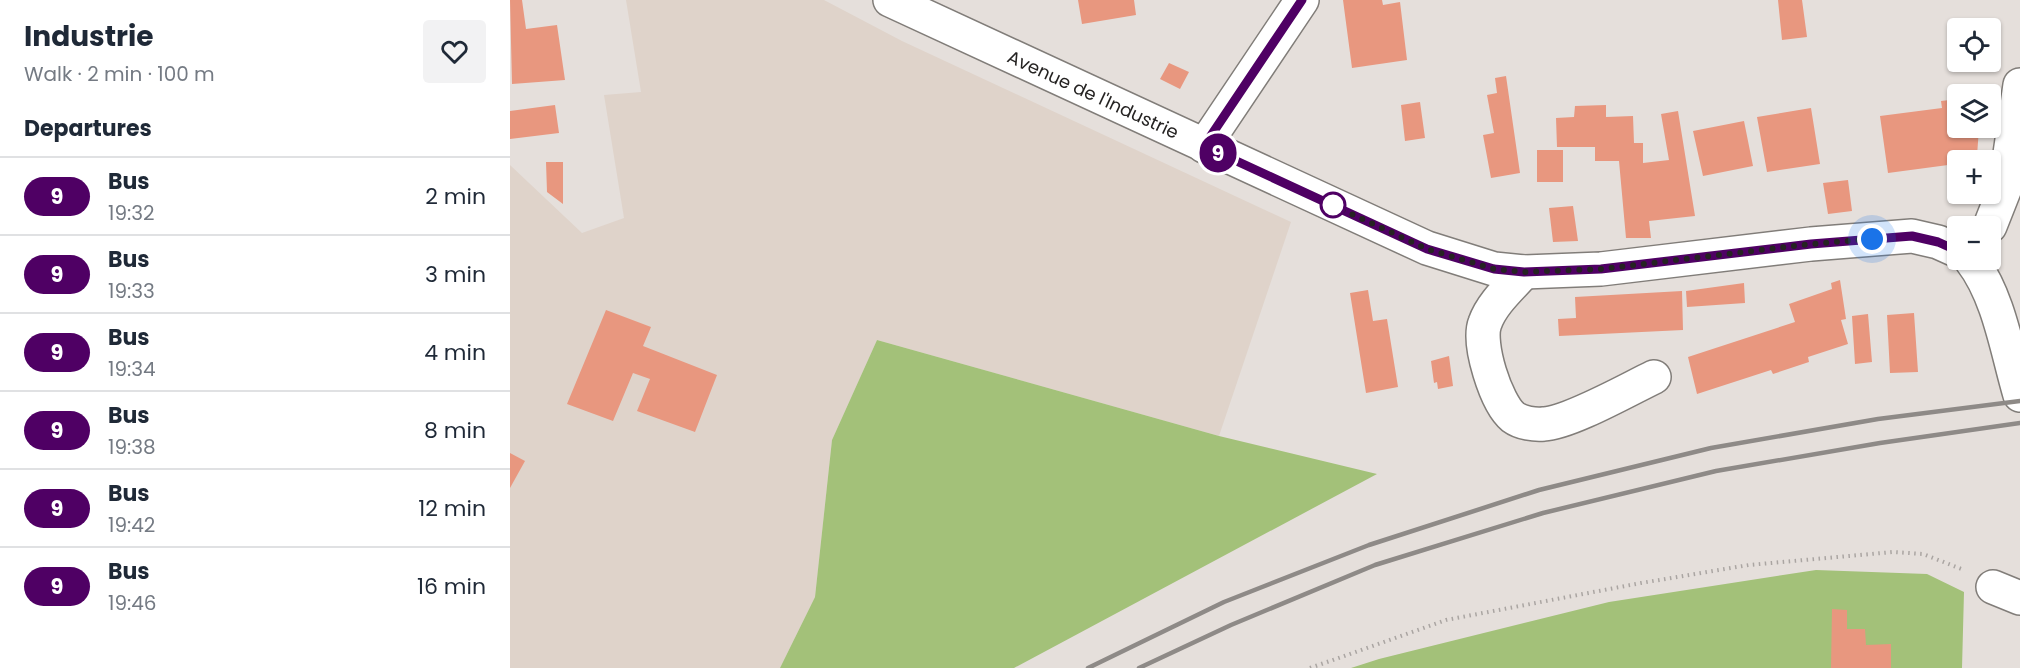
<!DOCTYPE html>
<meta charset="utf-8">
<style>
body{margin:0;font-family:Poppins,sans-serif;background:#f2f2f3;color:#1f2937;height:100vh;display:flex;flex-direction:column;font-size:22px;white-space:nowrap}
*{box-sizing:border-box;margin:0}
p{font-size:20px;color:#747a83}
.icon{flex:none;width:33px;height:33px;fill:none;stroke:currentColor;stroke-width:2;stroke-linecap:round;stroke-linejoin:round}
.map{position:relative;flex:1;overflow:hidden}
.drawer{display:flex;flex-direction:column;background:#fff;width:510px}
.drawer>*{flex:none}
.badge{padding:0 12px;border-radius:20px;font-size:21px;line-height:39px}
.controls{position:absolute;left:1437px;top:18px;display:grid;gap:12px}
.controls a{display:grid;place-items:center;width:54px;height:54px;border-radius:6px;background:#fff;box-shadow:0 2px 4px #0004;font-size:30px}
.you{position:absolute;width:30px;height:30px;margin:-15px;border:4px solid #fff;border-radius:50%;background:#1a73e8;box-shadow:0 0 0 9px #1a73e833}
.map>.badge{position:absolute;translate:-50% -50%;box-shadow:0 0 0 3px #fff}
h2{padding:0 24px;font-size:22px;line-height:54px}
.round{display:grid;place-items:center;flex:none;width:63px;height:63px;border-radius:6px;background:#f2f2f3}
.overview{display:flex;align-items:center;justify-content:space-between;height:102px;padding:0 24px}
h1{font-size:28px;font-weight:700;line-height:45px}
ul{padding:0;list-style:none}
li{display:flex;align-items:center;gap:18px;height:78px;padding:0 24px;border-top:2px solid #e0e1e3}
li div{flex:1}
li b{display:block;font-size:22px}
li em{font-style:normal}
li .badge{min-width:66px;font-weight:700;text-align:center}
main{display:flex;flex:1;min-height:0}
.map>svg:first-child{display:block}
.built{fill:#dfd3ca}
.green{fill:#a3c179}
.building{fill:#e8977f}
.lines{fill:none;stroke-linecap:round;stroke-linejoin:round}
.minor-casing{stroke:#817d79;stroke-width:36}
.path{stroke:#aaa5a2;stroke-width:4;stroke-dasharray:1.5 4.5;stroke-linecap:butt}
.minor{stroke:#fff;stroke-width:33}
.rail{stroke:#8e8a87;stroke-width:4.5}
.line-casing{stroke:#fff;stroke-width:14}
.line{stroke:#4f0064;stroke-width:9}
.walk{stroke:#252322;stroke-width:6;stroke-dasharray:0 10.8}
.stop-dot{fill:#fff;stroke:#4f0064;stroke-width:3}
.labels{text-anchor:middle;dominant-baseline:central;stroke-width:6;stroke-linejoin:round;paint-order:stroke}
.street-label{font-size:18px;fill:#252322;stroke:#fff}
</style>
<main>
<section class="drawer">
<div class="overview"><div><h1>Industrie</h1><p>Walk · 2 min · 100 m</p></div><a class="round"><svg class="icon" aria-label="heart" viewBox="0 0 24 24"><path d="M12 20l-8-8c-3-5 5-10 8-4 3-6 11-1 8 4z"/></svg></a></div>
<h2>Departures</h2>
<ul>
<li><span class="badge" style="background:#4f0064;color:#fff">9</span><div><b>Bus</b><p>19:32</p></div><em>2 min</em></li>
<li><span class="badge" style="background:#4f0064;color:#fff">9</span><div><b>Bus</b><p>19:33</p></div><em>3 min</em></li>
<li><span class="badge" style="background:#4f0064;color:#fff">9</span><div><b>Bus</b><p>19:34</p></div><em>4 min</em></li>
<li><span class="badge" style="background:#4f0064;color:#fff">9</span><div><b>Bus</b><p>19:38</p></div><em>8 min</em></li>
<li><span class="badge" style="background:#4f0064;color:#fff">9</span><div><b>Bus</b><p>19:42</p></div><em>12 min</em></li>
<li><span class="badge" style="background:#4f0064;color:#fff">9</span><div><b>Bus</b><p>19:46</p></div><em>16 min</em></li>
</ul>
</section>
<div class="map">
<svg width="1510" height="668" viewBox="0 0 1510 668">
<rect width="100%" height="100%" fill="#e5dfdb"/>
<path class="built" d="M116,0h198l78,41 389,181 -72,214 -342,-96 -45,100 -17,157 -35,71h-270v-503l72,68 42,-15 -20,-123 37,-3z"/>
<path class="green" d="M367,340l342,96 158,38 -363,194h-234l35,-71 17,-157z
M1306,570l111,4 37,18 -2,76h-611l28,-9 230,-57z"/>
<path class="building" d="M0,0h12l4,29 31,-4 8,55 -53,4z
M568,0h56l2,15 -54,9z
M833,0h39l1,5 17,-3 7,58 -55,8z
M1268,0h24l5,37 -25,3z
M659,63l20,9 -9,17 -20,-10z
M996,76l14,97 -29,5 -8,-43 11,-2 -7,-38 10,-2 -2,-15z
M1448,99v29h21l-2,28 -30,5 1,4 -60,8 -8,-57 62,-8 -1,-7z
M910,102l5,36 -20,3 -4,-36z
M45,105l4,28 -49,6v-28z
M1096,105v12l27,-1 1,27h9v20l26,-3 -8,-46 17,-3 17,105 -46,5 2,17h-25l-7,-77h-24v-14h-38l-1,-29 18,-1 1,-11z
M1301,108l9,56 -53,8 -10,-55z
M1234,121l9,45 -50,10 -10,-45z
M1027,150h26v32h-26z
M36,162h17v42l-16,-12z
M1338,180l4,31 -24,3 -5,-31z
M1063,206l5,35 -25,1 -4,-34z
M1330,280l6,39 -5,1 7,24 -40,13 1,5 -36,12 -2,-4 -74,24 -9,-37 107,-35 -6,-18 43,-15 -1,-6z
M1234,283l1,20 -58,4 -1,-16z
M858,290l5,31 14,-2 11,68 -32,6 -16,-100z
M1172,291l1,39 -124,6 -1,-17 18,-1 -1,-21z
M96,310l45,17 -8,19 74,29 -22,57 -58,-21 13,-32 -17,-6 -20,48 -46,-17z
M1404,313l4,59 -28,1 -3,-58z
M1358,314l4,48 -17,2 -3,-48z
M939,356l4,30 -15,3 -1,-7 -3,1 -3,-22z
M0,453l15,8 -15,27z
M1322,609l15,1v19h18l1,16 25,-1v24h-60z"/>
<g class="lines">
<g class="minor-casing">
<g id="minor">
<path id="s1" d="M380,0l537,248 67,21 30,3 77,-3 210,-25 101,-8 26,6 20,9"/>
<path d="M694,146l98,-146"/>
<path d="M1480,226l15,-38 15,-103"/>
<path d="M1461,260c28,36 36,91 49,135"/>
<path d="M1014,272c-13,15 -32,31 -39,51 -8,20 11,80 28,94 8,6 22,8 31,7 25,-1 85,-35 110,-47"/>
<path d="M1483,587l27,11"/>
</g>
</g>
<path class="path" d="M800,668l136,-48 195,-37 108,-18 144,-13 30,2 41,16"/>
<use href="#minor" class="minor"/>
<path class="rail" d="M578,668l136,-66 145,-57 170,-55 172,-42 167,-29 142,-18
M629,668l92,-43 144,-60 168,-52 173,-42 164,-28 140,-20"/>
</g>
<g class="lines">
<g class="line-casing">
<path id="line" d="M792,0l-98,146 223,103 67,20 30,3 77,-3 210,-25 101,-8 26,6 20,9"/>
</g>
<use href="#line" class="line"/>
<path class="walk" d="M823,205l-5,-2 99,46 67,20 30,3 77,-3 210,-25 61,-5"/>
</g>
<circle class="stop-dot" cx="823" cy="205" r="12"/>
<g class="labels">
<g class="street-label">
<text stroke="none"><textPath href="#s1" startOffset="224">Avenue de l'Industrie</textPath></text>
</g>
</g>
</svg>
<div class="controls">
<a><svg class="icon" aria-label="locate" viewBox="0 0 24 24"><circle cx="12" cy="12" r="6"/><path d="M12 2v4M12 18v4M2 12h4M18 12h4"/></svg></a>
<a><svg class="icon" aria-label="layers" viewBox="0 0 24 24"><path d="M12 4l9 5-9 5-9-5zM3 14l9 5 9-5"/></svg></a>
<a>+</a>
<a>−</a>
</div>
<div class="you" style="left:1362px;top:239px"></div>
<b class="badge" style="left:708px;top:153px;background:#4f0064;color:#fff">9</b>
</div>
</main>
